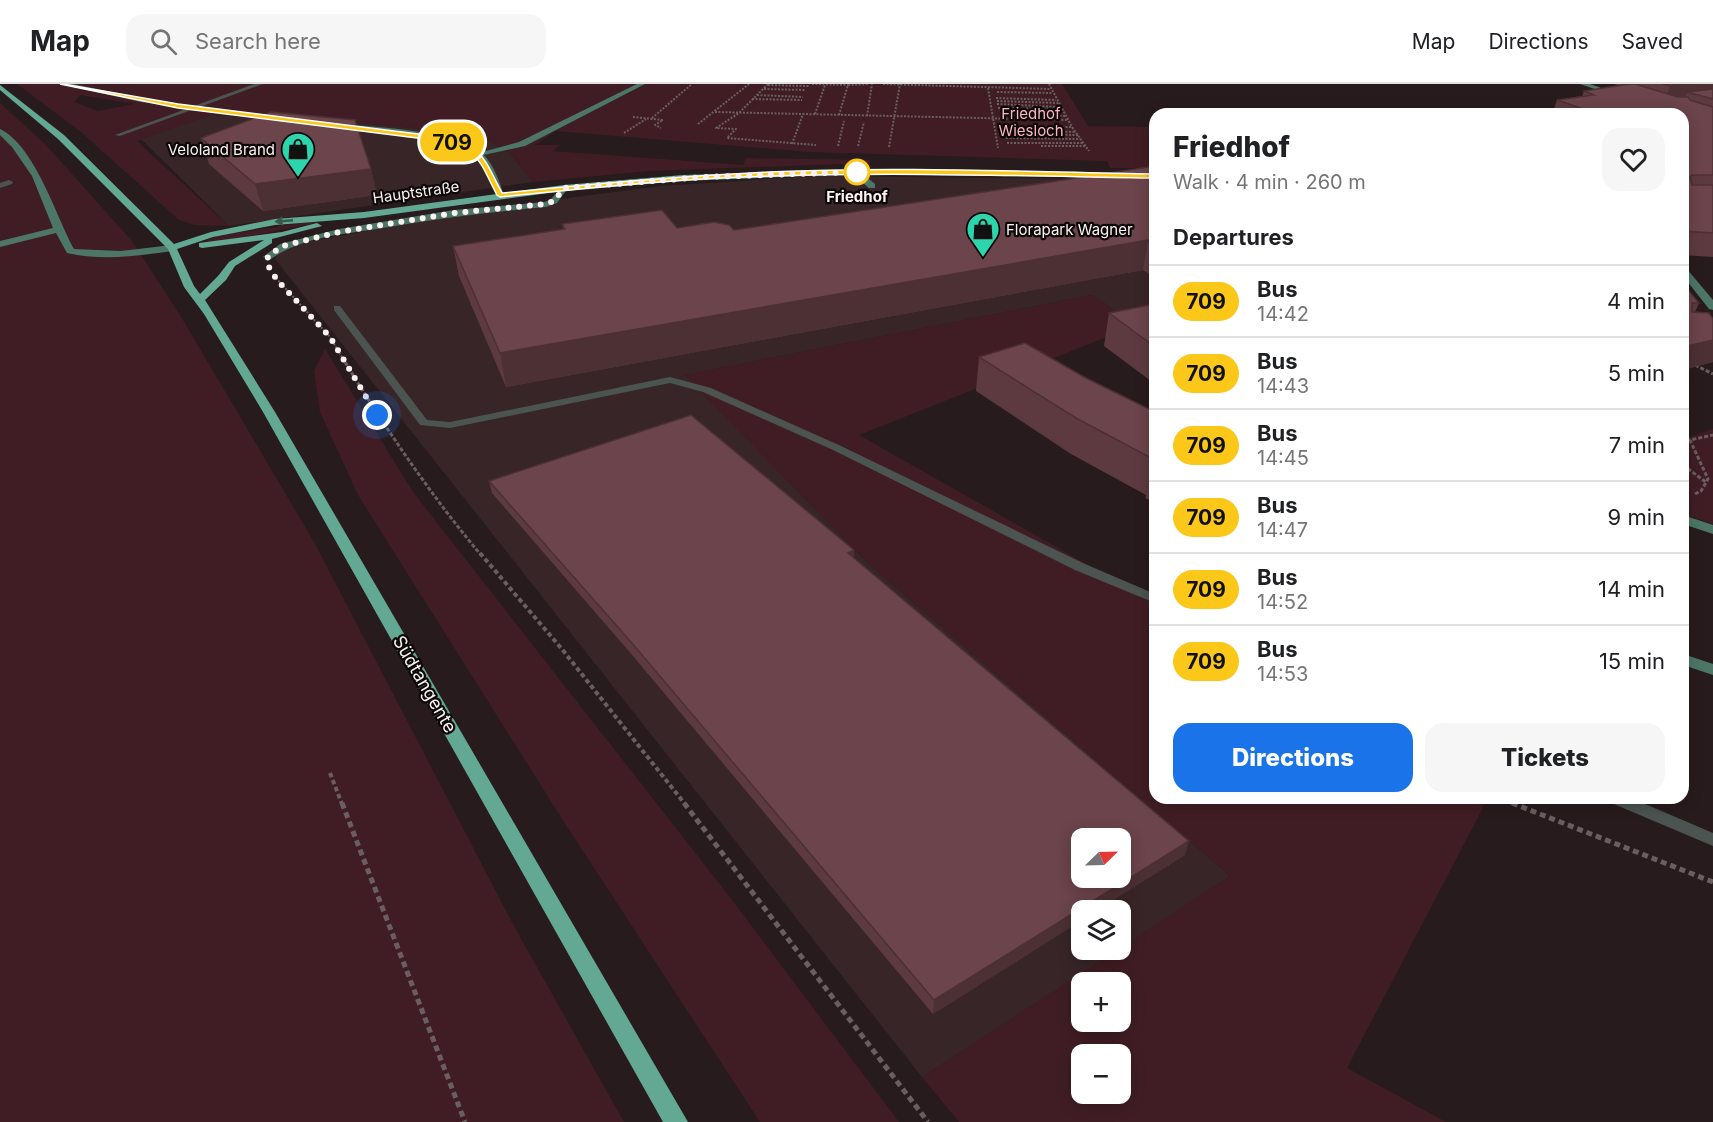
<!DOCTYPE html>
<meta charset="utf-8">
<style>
body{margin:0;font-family:Inter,sans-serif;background:#f6f6f6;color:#202124;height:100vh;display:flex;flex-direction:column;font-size:22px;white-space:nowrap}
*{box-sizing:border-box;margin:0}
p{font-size:20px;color:#757577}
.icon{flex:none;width:33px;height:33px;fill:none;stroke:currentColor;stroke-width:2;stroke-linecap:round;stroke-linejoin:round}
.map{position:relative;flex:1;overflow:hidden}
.side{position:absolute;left:1149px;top:24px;width:540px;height:696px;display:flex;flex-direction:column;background:#fff;border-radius:18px;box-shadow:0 3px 15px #0003}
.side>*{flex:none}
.badge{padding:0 12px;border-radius:20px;font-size:21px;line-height:39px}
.needle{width:39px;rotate:67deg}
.tools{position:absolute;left:1071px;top:744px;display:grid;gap:12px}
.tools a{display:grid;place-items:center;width:60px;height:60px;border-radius:12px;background:#fff;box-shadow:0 3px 15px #0003;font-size:30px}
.you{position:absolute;width:30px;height:30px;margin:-15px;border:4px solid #fff;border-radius:50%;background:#1a73e8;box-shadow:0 0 0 9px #1a73e833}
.map>.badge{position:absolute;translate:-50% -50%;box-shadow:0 0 0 3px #fff}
h2{padding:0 24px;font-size:22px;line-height:54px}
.round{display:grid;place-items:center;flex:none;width:63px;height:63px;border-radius:18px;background:#f6f6f6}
.summary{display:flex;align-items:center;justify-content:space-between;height:102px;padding:0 24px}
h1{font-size:28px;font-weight:800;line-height:45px}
.action{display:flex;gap:12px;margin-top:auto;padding:12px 24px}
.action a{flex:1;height:69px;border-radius:18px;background:#1a73e8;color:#fff;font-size:24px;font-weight:800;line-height:69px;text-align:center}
.action a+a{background:#f6f6f6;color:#202124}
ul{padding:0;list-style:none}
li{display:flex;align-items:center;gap:18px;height:72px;padding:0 24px;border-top:2px solid #e0e0e0}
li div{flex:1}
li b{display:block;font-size:22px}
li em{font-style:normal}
li .badge{min-width:66px;font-weight:700;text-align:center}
header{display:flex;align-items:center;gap:36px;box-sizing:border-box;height:84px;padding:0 30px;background:#fff;border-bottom:2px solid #e0e0e0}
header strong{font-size:28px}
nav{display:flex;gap:33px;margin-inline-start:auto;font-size:21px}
.search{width:420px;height:54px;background:#f6f6f6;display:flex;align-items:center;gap:15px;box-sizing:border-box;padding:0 21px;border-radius:18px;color:#757577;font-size:22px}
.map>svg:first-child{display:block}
.built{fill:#382528;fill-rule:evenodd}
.green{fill:#401d24;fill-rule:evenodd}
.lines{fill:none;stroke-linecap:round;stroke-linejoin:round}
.stream{fill:#4b5450;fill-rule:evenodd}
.path-far3{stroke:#6a5e60;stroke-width:2;stroke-dasharray:2 1.5;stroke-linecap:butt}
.path-far2{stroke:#6a5e60;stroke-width:3;stroke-dasharray:4 2;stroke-linecap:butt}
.path-far1{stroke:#6a5e60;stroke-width:4;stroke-dasharray:4.5 3;stroke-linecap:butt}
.path{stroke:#6a5e60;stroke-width:5;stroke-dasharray:6 4;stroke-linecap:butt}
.lane{fill:#4c7668;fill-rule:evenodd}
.street{fill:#4c7668;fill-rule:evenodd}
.secondary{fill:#62a892;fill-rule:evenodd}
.wall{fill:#5d3a40}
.shaded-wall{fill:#4c3034}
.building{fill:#6c444b;stroke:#4c3034;stroke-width:1.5;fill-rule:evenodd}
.oneway{fill:#38584d}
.line{fill:#fbc718;stroke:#fff;stroke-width:1.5}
.walk{stroke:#faf1f2;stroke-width:6;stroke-dasharray:0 10.8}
.stop-dot{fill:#fff;stroke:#fbc718;stroke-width:3}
.labels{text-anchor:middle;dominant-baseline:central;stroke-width:4.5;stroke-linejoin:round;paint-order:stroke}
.far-park-label{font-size:15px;fill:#feb5c0;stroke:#0d0808}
.far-poi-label{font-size:15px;fill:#faf1f2;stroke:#0d0808;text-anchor:end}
.far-street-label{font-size:15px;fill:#faf1f2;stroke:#0d0808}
.far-stop-label{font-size:15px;font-weight:bold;fill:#faf1f2;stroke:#0d0808}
.street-label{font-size:18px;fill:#faf1f2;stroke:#0d0808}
</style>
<header>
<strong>Map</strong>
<div class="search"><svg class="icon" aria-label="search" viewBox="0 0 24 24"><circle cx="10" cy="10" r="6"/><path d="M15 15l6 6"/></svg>Search here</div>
<nav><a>Map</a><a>Directions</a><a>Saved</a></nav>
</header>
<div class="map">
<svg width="1713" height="1038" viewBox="0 0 1713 1038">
<rect width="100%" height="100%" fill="#281b1d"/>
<path class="built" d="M210,31l140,7 107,10 29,7 24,14 23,29 -304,44 -88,-87z
M817,92l338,4v142l-18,3 -45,-30 -407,80 184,189 361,312 -109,72 -1,-38h-38v40h36l-196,127 -647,-818 8,-13 223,-40 155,-20zM1082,754h38v40h-38z"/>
<path class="green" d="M17,0h1045l26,42 66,1 1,41h-45l-3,-7 -296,-9 -256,-21 -20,14h25l-7,6 190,14 3,-7 124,2v3l-221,8 -116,11 -23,-29 -24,-14 -29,-7 -107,-10 -140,-7 -73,26 92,85 -34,-1 -16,-5 -98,-88zM80,11l55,9 -37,7 -24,-9z
M0,19l46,42 86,96 51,79 131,222 201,386 109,194h-624z
M314,137l2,2 -85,17 -24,2v-2l10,-4z
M1092,211l45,30 -278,110 296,168v195h333l-141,270 99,54h-487l-37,-45 308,-201 -361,-312 -185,-189zM1082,898h38v40h-38zM1082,970h38v40h-38z
M325,265l88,143 316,404 170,226h-139l-196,-300 -206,-327 -38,-83 -6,-41z
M1713,345v95l-30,-10v-75z"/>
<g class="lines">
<path class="stream" d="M254,0h9l-143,52 -5,-1z
M9,96l4,2 -1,2 -12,4v-5z
M334,222h6l87,114 23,2 220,-45 41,11 130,58 244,118 70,30v9l-80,-33 -242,-120 -130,-58 -33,-9 -220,45 -30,-3 -86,-115z
M1607,714h24l82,35v13l-104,-44z"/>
<path class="path-far3" d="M768,0l-29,29 -23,15 20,1 -9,9 89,7
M812,0l36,1
M883,0l167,5
M1049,0l23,43 17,24
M768,1l42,1
M988,4l10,60
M764,5l42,1
M997,8l55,1
M757,11l46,2
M996,14l60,2
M752,15l50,1
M997,17l61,2
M997,20l63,3
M998,24l64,1
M715,28l353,8
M815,30l10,-29
M1000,30l66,2
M839,31l9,-30 21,-1
M867,32l5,-32
M633,33l30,3 -8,5 6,3
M652,34l40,-34
M698,40l51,-40
M1006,43h66
M1006,46l69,2
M624,49l22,-14
M1006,50l72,1
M1006,54l74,1
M1007,59h76
M792,60l11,-30
M838,62l6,-25
M858,62l6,-24
M1041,62h44
M889,63l11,-63
M276,194l54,59 13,22"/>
<path class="path-far2" d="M342,273c42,69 87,136 139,198
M1695,281l18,9
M1683,381l24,18
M1695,410l6,-3 7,-12 -18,-39 23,-5"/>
<path class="path-far1" d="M480,469l81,95 124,156
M330,689l12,31
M1510,718l6,2"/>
<path class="path" d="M342,719l123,319
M684,719l244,319
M1512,719l201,79"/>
<path class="lane" d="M637,0h8l-120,62 -46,10 -4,-2 44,-12z
M0,45c35,17 56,87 74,120l47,2 51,-6 5,3 -5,3c-35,5 -70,10 -105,2l-11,-20 -56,14v-6l53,-13 -21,-52 -20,-29 -12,-12z
M852,86h6l17,14v4h-6l-17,-14z
M564,101l4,3 -11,15 -11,4c-57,5 -113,12 -169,22 -35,5 -77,9 -106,30l-8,-2 17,-13 59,-15 115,-19 91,-8 6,-3z
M1683,183l3,1 27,32v10l-4,-1 -26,-33z
M1683,431l30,10v9l-30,-10z"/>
<path class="street" d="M60,0h13l68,14 142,21 -4,2 -138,-19z
M1580,0h10l31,11 -6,1z
M339,40c34,3 121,6 144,30 11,11 16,27 21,41l-7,2c-7,-13 -10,-32 -21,-41 -29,-25 -103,-22 -140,-28l-1,-2z
M1683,570l30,10v11l-30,-10z"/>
<path class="secondary" d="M0,1l64,50 110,109 37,-12 64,-13 89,-7 200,-27 119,-10 172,-5 300,4v4l-300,-4 -172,7 -119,10 -200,27 -89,7 -62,12 -36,12 17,37 6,8 18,-18 11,-14 35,-22 -62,8 -3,-1v-4l83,-11 35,-9 5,3 -50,13v4l-37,23 -9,14 -21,20 70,112 413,710h-25l-400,-710 -59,-98 -20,-27 -16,-38 -110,-110 -58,-49z"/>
</g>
<path class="wall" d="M1614,0h99v173l-30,-2v-141h-131l5,-14 25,-4 2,-5 36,-5z
M201,54l170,31 6,26 -114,16 -54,-47z
M1155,82v112l-12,-8 -637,117 -47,-111 -6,-30 110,-17 -1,-5 172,6z
M1683,200l16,19 -4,9 18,7v43l-30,8z
M1155,220v80l-51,-38 5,-33z
M979,273l105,20 71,35v91l-10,-5 1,-3 -75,-41 -95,-63z
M489,397l365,77 331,297 -88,55h-15v10l-149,94 -300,-358 -141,-163z"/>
<path class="shaded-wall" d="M1688,0h25v14l-26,-6 -4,10 -20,3 7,-19z
M371,85l6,26 -114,16 -8,-27z
M1148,156l-5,30 -637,117 -6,-34z
M1713,256v22l-30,8v-23z
M854,466v14l-6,-11z
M1189,757l-4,14 -88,55h-15v10l-149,94 1,-14z"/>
<path class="building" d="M1630,0h5l43,13h10l2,3 23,7v68h-21l-2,2 2,8h21v48l-30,-2v-117h-85l-41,-14 37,-5 -10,-4z
M1662,0h26l-18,2z
M1713,5v10l-26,-7z
M271,28l84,8 16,49 -116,15 -54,-46z
M1155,82v79l-7,-5 -648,113 -47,-107 112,-17 -3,-5 100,-14 15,18 37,-6 15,3 5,5z
M1683,200l16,19h-7v9l17,1 4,6v21l-30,7z
M1155,220v43l-46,-34z
M1025,259l59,34 71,35v51l-3,-1 3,-2 -79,-42 -97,-61z
M691,331l163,135 -6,3 341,288 -255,159 -303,-358 -142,-161zM1082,754h38v40h-38z"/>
<defs><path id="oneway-solid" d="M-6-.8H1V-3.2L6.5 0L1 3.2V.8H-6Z" transform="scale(1.5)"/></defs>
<use class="oneway" href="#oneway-solid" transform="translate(284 137) rotate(175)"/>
<path class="line" d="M60,0h3l115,20 264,33c43,12 40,18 60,56 89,-9 178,-17 267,-21 128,-6 258,0 386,2l3,2 -3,2c-128,-2 -255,-6 -383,-2 -91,2 -182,12 -272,21l-3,-2c-19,-36 -15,-42 -56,-54l-263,-33z"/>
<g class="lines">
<path class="walk" d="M377,331l-47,-78 -53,-57 -10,-16 1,-8 15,-10 56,-14 115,-19 92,-9 8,-3 10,-13 141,-11 152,-5"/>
</g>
<defs>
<g id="shop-pin" transform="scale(1.725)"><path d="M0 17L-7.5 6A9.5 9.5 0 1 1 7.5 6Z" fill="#2cd5ab" stroke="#0d0808"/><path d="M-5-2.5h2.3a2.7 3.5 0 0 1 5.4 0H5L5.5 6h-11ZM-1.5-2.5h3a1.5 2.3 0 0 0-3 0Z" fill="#111"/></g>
</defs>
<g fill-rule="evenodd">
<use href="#shop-pin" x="298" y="65"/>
<use href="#shop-pin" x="983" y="145"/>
</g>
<circle class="stop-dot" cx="857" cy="88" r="12"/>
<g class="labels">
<g class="far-park-label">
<text x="1031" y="29">Friedhof<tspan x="1031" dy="17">Wiesloch</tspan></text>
</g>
<g class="far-poi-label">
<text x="275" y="65">Veloland Brand</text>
<text x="1006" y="145" text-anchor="start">Florapark Wagner</text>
</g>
<g class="far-street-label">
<text transform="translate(416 108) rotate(-8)">Hauptstraße</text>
</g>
<g class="far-stop-label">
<text x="857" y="112">Friedhof</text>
</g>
<g class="street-label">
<text transform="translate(425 600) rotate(60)">Südtangente</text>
</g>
</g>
</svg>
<div class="tools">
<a><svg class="needle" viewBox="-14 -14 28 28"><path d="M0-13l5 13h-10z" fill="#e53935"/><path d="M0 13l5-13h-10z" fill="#757577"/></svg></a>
<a><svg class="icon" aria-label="layers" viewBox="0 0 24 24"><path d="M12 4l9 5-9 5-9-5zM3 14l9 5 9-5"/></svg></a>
<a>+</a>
<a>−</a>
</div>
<div class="you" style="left:377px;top:331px"></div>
<b class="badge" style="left:452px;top:58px;background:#fbc718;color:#111">709</b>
<section class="side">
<div class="summary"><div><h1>Friedhof</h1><p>Walk · 4 min · 260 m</p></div><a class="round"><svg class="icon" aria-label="heart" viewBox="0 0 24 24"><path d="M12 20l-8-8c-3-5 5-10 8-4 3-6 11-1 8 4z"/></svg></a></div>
<h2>Departures</h2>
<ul>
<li><span class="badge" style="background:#fbc718;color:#111">709</span><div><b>Bus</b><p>14:42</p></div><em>4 min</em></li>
<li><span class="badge" style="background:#fbc718;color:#111">709</span><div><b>Bus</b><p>14:43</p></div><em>5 min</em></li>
<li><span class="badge" style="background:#fbc718;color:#111">709</span><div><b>Bus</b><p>14:45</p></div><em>7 min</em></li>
<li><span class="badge" style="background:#fbc718;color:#111">709</span><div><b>Bus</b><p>14:47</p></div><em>9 min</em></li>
<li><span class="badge" style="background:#fbc718;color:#111">709</span><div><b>Bus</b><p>14:52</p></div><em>14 min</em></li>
<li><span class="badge" style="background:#fbc718;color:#111">709</span><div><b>Bus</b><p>14:53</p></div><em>15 min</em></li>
</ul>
<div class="action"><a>Directions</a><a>Tickets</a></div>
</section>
</div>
